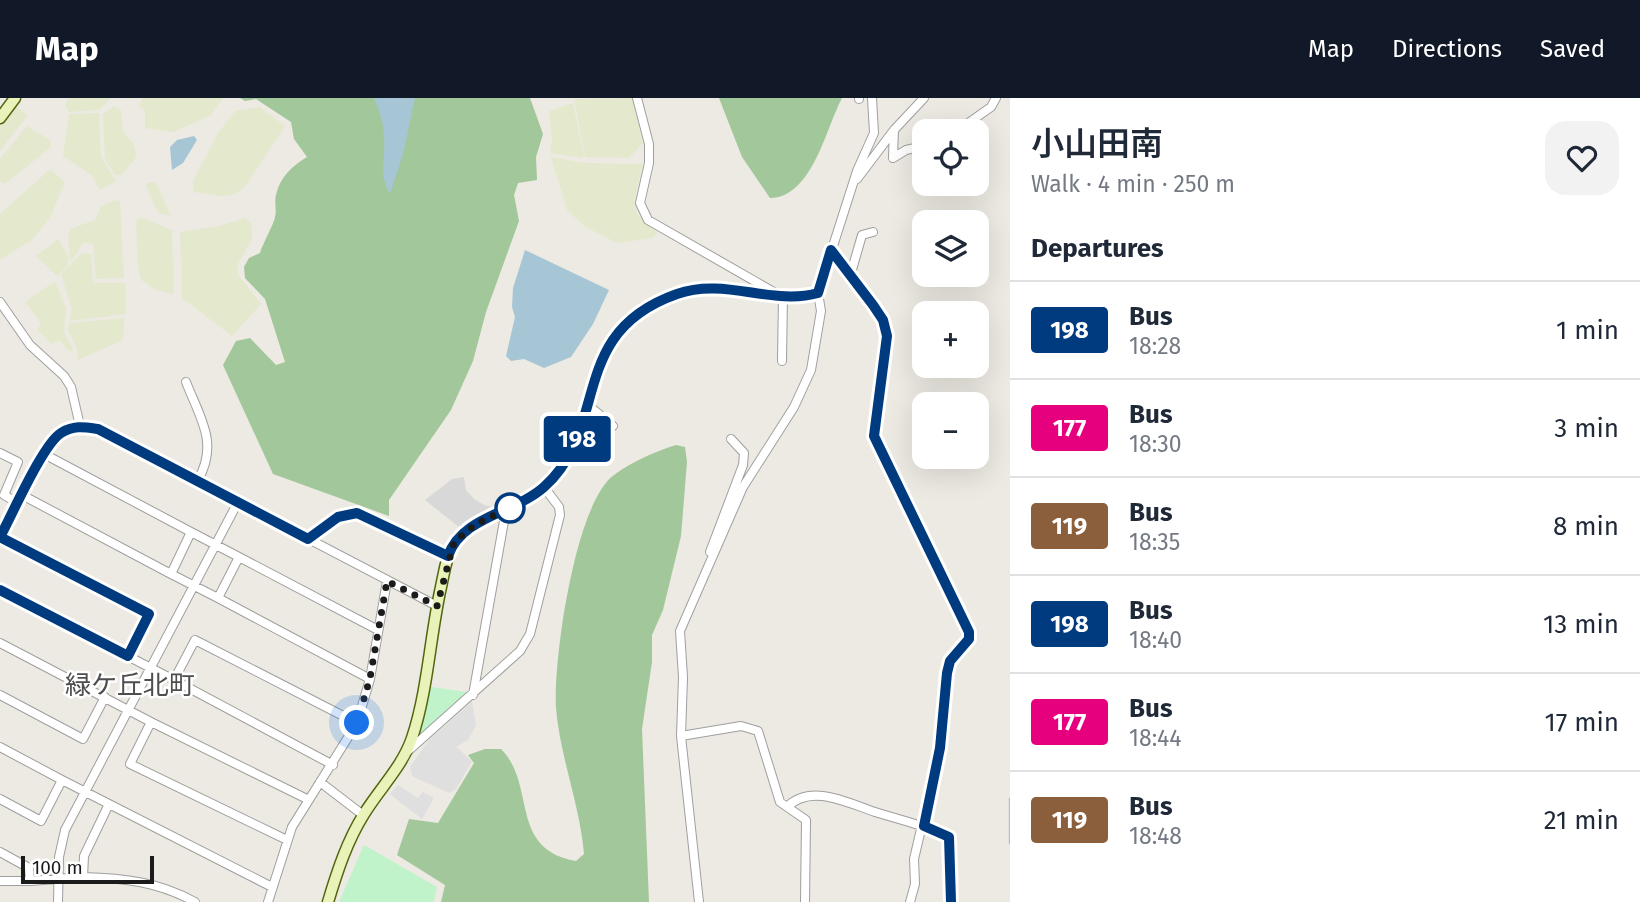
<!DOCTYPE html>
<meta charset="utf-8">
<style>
body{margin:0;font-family:"Fira Sans","Noto Sans JP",sans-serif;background:#f2f2f3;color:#1f2937;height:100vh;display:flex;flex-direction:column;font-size:26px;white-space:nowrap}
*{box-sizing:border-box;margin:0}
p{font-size:23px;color:#747a83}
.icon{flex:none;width:38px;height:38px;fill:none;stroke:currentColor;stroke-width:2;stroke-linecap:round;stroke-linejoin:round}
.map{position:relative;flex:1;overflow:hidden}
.drawer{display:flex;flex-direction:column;background:#fff;width:630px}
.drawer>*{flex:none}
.badge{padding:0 14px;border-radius:5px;font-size:24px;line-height:46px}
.controls{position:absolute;left:912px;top:21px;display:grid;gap:14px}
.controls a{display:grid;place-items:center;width:77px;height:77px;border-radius:14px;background:#fff;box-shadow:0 7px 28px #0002;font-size:35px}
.scale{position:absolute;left:21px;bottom:18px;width:133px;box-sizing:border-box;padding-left:7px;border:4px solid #1b1b1b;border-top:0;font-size:19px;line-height:24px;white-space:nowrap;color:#1b1b1b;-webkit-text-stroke:5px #fff;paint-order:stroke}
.you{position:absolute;width:35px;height:35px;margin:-18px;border:5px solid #fff;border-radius:50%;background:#1a73e8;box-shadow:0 0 0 10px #1a73e833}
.map>.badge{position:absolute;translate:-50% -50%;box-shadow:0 0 0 4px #fff}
h2{padding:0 21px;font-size:26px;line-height:63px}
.round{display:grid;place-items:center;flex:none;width:74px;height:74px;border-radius:21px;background:#f2f2f3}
.head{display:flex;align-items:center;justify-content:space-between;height:119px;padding:0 21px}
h1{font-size:33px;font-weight:600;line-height:52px}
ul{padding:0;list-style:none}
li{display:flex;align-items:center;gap:21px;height:98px;padding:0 21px;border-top:2px solid #e0e1e3}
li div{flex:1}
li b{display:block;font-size:26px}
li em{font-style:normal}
li .badge{min-width:77px;font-weight:700;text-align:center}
header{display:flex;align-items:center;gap:42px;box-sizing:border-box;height:98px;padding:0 35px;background:#111827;color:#fff}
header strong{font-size:33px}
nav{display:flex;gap:38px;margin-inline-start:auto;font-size:24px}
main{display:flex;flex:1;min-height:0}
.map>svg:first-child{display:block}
.residential{fill:#d9d8d8}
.farmland{fill:#e4e9ce}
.forest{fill:#a2c79a}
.park{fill:#c1f3cb}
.parking{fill:#dfdfdf}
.water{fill:#a6c6d6}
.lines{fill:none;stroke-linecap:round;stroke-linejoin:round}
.stream{stroke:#a6c6d6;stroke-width:2.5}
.street-casing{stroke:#9f9f9f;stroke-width:10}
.secondary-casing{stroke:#53660f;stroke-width:13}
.street{stroke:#fff;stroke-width:8}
.secondary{stroke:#e9f2b9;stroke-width:10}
.line-casing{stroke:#fff;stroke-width:16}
.line{stroke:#003b80;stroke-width:10}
.walk{stroke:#1b1b1b;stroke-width:7;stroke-dasharray:0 12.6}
.stop-dot{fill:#fff;stroke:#003b80;stroke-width:3.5}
.labels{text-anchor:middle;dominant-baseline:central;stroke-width:5;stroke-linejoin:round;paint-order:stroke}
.neighbourhood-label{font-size:26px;fill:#4e4e4e;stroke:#fff}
</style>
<header>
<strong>Map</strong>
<nav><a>Map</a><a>Directions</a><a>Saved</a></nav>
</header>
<main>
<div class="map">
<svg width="1010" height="804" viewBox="0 0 1010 804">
<rect width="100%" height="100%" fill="#eceae2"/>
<path class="residential" d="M464,379l2,13 8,9 10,6 13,3 -38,19 -34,-27 27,-21z"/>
<path class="farmland" d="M68,0h43l-12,12 -30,2 -4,-7z
M142,0h81l-13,18 -37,16 -28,-4v-17l-6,-5z
M632,0l11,45 -14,15 -44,-1 -11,-58z
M573,5l11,54 -2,1 -32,-5 2,-13 -3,-29z
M14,7l14,10 -28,36v-27z
M114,8l7,4 2,22 10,11 4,13 -15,19h-7l-10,-16 -2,-45z
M260,9l25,19 -40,61 -12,8 -14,1 -25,-4 -1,-11 25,-48 17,-22z
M99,15l2,43 15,25 -16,9 -9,-15 -28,-19 6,-42z
M27,28l23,14 1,7 -46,37 -5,-3v-22z
M551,59l34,6 58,1 -8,32 2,17 20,20 -5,5 -35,5 -33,-17 -17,-16z
M50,71l15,13 -14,34 -19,24 -32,20v-46z
M156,84l7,16 8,18 -13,-3 -12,-27 1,-3z
M116,102l4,1 4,77 -28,1 -3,-35 -9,-2 -14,21 -2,-25 2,-9 25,-9 6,-14z
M140,119l32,13 2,64 -18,-4 -15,-10 -3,-12 -2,-47z
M244,120l7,5 1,16 -15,27v7l24,31 -29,32 -50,-38 -2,-66 40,-6z
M58,141l10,17v10l-11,10 -21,-20z
M82,155l9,1 2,29h32l1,31 -57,7 3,-12 -11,-35z
M55,183l11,27 -2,25 9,16 -3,3 -11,-12 -7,4 -15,-14 4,-7 -16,-21z
M124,220l-1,22 -45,20 -1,-11 -9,-19 1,-7z"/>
<path class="forest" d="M240,0h290l13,36 -7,23 1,23 -19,3 -4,12 5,26 -33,91 -13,49 -22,49 -62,90v16l-116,-42 -50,-109 13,-24 14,-3 26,27 9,-3 -20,-63 -20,-21 -1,-11 5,-9 11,-5c3,-10 14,-29 15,-36 2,-7 -1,-15 1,-22 4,-18 16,-29 31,-38l-13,-18 -3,-17 -35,-23 -11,2z
M719,0h123c-16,30 -30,100 -72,100l-28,-41z
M676,347l9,2 2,15 -6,74 -18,74 -11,25v27l-10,67 7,173h-208l4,-17 -48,-30 12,-36 29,4 36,-60 -6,-8 17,-6h16c36,36 7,100 75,112l8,-7c-4,-49 -24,-97 -28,-146 -3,-47 19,-205 58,-233 17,-13 42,-24 62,-30z"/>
<path class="park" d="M425,588l41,6 -1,6 -42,38 -7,-1z
M364,747l73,42 -3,15h-95z"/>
<path class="parking" d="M472,604l4,23 -8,15 -12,7 16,14 -16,28 -7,4 -37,-17 -2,-9 19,-27z
M398,687l20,13 5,-6 11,6 -12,21 -32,-25z"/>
<path class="water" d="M374,0h41l-12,56 -13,40c-12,-20 -4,-36 -6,-57 0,-13 -5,-27 -10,-39z
M194,38l3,4 -14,23 -11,7 -2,-23 7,-7z
M525,152l84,40 -16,34 -22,33 -27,11 -20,-9 -13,2 -5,-5 9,-39 -3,-10 1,-19z"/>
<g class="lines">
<path class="stream" d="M1010,701v44"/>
<g class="street-casing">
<path id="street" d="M637,0l12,46v19l-9,40 8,17 131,75
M859,1v-1
M894,32l-1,28 13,-8 18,-4
M957,33l34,-24 5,-9
M976,80l2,1
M857,81l37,-49 30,-32
M926,91l4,-5
M831,152l42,55 14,31 -13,100 95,196v7l-19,22 -3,12 -7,75 -26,111 1,25 -5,18
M851,175l11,-38 11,-3
M0,204l30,43 34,31 7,11 9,39
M782,263l1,-66
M186,284c14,36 33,61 12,98
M587,306l26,22
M0,355l18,9 -14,33 14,8
M22,397l149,79 20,-42 -147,-78
M191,434l48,25
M0,439c12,-22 43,-92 61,-104 12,-8 23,-6 37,-4l339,177
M0,439l149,77 -21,42
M308,441c19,-14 34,-29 59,-24l81,41
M710,454l33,-87 1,-12 -13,-14
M171,476l47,24
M0,492l174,90
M0,545l151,79
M370,581l-152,-81 21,-41 139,73
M0,597l83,44 22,-42
M473,597l33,-185
M681,638l60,-10 17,5 22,71 26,18 -1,82
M0,649l62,33 -21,41 -41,-22
M408,653l112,-100 10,-17 30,-119 -1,-8 -15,-20
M333,667l-159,-85 21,-40 162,83
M62,682l47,24
M320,684l43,33
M787,709c24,-24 61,-4 88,5 25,8 50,13 74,25l2,65
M287,742l-157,-76 21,-42 158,78
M0,754l29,16 1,13h-30
M30,783l53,-4
M58,804l1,-45 6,-27 173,-328
M195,804c-36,-20 -71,-24 -112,-25l1,-21 25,-52 163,83
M268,804l24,-75 65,-104 13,-44 17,-98
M699,804l-18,-166 2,-59 -3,-46 63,-144 51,-80 17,-37 10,-59 -3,-18 39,-122 17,-38 -2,-35"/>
</g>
<g class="secondary-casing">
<path id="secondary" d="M0,20l15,-20
M328,804c9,-30 19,-61 36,-88 16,-26 38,-47 48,-76 16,-48 18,-102 29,-151 3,-14 5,-29 11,-41 13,-25 48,-31 71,-45 15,-9 28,-20 39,-35 44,-58 12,-120 96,-163 65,-34 105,6 160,-10"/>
</g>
<use href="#street" class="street"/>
<use href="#secondary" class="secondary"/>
</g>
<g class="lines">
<g class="line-casing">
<path id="line" d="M0,492l128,66 21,-42 -149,-77c12,-22 43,-93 61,-104 13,-8 23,-6 37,-4l210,110 30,-22 19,-4 91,43c14,-40 67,-43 96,-69 67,-60 22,-154 133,-193 48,-17 95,12 141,-1l13,-43 42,55 10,15 4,16 -13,100 95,196v7l-19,22 -3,12 -7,75 -16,78 25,11 2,65"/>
</g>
<use href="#line" class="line"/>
<path class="walk" d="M357,625l13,-45 17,-97 50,25 17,-64 22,-18 34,-16"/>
</g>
<circle class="stop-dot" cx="510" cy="410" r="14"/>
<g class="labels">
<g class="neighbourhood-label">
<text x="130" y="587">緑ケ丘北町</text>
</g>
</g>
</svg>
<div class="controls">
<a><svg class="icon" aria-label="locate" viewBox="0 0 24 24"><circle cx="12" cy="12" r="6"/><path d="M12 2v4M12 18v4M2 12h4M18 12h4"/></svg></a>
<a><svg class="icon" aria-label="layers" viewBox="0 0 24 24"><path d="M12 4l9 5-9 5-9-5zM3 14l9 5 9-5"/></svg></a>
<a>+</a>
<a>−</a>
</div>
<div class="scale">100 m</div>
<div class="you" style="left:357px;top:625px"></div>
<b class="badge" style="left:577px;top:341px;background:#003b80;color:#fff">198</b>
</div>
<section class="drawer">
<div class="head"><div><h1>小山田南</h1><p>Walk · 4 min · 250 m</p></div><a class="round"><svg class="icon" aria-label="heart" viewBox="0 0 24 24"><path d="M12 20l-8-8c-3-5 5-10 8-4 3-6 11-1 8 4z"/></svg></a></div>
<h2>Departures</h2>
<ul>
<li><span class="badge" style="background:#003b80;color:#fff">198</span><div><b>Bus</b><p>18:28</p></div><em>1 min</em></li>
<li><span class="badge" style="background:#e6007e;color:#fff">177</span><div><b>Bus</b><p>18:30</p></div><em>3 min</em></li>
<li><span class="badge" style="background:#8b5e3c;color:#fff">119</span><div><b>Bus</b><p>18:35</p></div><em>8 min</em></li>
<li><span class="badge" style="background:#003b80;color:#fff">198</span><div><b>Bus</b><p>18:40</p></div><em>13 min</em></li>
<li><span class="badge" style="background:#e6007e;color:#fff">177</span><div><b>Bus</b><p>18:44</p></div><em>17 min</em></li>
<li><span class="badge" style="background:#8b5e3c;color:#fff">119</span><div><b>Bus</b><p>18:48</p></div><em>21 min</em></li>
</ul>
</section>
</main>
